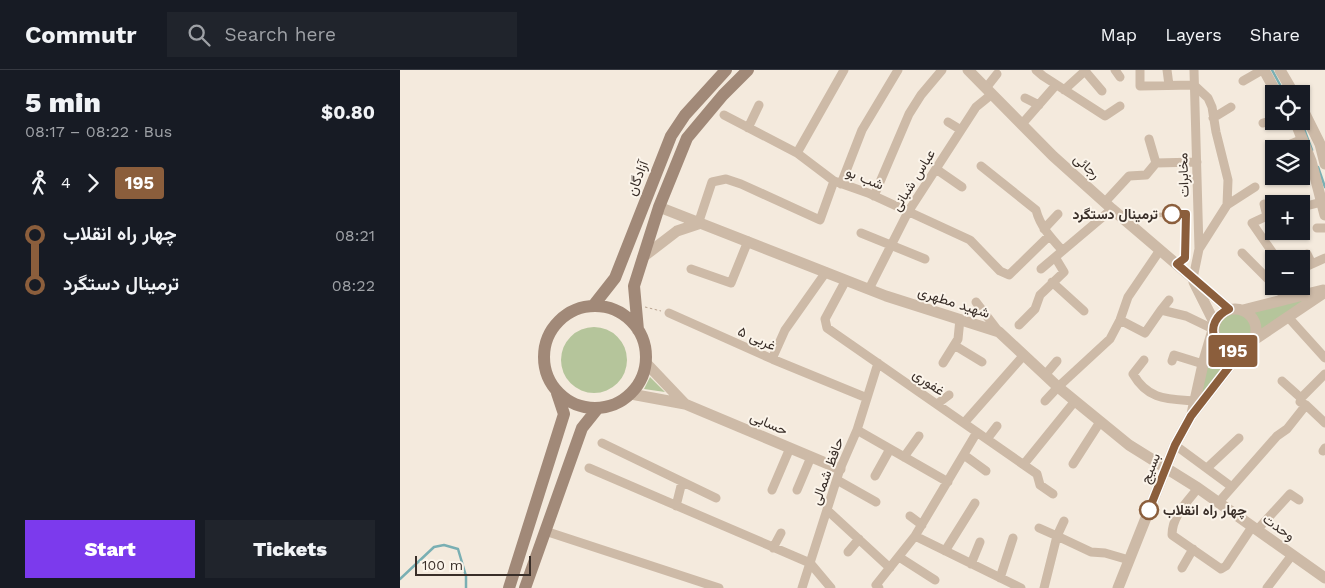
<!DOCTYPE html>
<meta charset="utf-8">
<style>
body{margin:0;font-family:"Work Sans",Vazirmatn,sans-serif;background:#20242c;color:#f1f3f6;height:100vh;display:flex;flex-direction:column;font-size:19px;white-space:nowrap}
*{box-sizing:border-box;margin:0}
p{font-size:16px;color:#9ea1a6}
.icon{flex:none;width:28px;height:28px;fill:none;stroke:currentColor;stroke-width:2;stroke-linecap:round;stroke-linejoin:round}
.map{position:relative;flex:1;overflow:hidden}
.side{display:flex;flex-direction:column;background:#171b24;width:400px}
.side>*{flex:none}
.badge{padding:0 10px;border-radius:4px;font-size:18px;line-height:32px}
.buttons{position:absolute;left:865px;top:15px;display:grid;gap:10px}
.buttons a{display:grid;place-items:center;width:45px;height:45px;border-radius:0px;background:#171b24;box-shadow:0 1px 4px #0004;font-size:25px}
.scale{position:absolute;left:15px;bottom:12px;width:116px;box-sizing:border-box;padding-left:5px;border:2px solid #392e28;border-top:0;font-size:14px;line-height:18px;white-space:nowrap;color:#392e28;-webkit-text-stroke:4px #fbf4ea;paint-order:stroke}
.map>.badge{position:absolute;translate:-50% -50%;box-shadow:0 0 0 2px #fff}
.legs{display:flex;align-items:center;gap:8px;height:55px;padding:0 25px;font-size:16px}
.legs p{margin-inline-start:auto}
.headline{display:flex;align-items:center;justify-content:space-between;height:85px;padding:0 25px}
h1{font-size:28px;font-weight:800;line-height:38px}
.cta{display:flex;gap:10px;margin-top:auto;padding:10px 25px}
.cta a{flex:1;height:58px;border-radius:0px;background:#7c3aed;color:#fff;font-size:20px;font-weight:800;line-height:58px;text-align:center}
.cta a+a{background:#20242c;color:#f1f3f6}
ul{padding:0 25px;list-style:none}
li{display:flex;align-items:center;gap:18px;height:50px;font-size:19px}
li i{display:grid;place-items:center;width:8px;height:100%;margin:0 6px;background:currentColor}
li i::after{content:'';width:12px;height:12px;margin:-6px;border:4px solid;border-radius:50%;background:#171b24}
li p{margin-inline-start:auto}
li:first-child i{background:linear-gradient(#0000 50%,currentColor 0)}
li:last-child i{background:linear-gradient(currentColor 50%,#0000 0)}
header{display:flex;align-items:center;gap:30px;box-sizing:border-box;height:70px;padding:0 25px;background:#171b24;border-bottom:1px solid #363941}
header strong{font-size:24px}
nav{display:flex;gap:28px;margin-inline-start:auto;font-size:18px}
.search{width:350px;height:45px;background:#20242c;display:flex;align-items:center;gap:12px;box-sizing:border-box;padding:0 18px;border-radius:0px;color:#9ea1a6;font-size:19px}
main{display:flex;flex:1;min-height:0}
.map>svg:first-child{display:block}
.green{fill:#b5c59b}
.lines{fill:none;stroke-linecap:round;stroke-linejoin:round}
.stream{stroke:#79afb3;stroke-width:2.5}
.path{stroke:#b9a491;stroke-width:1;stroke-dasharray:2.5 2.5;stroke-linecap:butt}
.service{stroke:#cdbaa7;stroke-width:4.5}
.minor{stroke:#cdbaa7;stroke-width:9}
.tertiary{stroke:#cdbaa7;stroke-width:11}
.secondary{stroke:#a18978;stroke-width:12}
.line-1-casing{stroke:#fff;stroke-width:11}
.line-1{stroke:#8b5e3c;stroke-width:8}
.stop-1-dot{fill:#fff;stroke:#8b5e3c;stroke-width:2.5}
.labels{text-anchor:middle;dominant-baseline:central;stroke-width:4;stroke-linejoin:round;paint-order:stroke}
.street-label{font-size:14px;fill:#392e28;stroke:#fbf4ea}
.stop-label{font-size:14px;font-weight:bold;fill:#392e28;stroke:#fbf4ea;text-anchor:end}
</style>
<header>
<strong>Commutr</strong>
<div class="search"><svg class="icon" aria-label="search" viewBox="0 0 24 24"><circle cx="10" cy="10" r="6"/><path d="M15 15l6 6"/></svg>Search here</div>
<nav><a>Map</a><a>Layers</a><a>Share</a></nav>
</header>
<main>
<section class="side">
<div class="headline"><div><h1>5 min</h1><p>08:17 – 08:22 · Bus</p></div><b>$0.80</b></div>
<div class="legs"><svg class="icon" aria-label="walk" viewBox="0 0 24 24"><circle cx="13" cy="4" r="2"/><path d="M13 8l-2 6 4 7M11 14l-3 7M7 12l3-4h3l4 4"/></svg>4<svg class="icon" aria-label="forward" viewBox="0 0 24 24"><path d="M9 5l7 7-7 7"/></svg><b class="badge" style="background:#8b5e3c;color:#fff">195</b></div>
<ul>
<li><i style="color:#8b5e3c"></i><b>چهار راه انقلاب</b><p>08:21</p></li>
<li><i style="color:#8b5e3c"></i><b>ترمینال دستگرد</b><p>08:22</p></li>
</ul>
<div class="cta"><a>Start</a><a>Tickets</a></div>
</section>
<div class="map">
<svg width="925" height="518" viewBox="0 0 925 518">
<rect width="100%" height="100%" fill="#f4eadd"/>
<path class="green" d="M921,222l-63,42c1,-10 -2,-16 -9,-23z
M816 260a19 19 0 1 1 38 0a19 19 0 1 1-38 0Z
M161 290a33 33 0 1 1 66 0a33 33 0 1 1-66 0Z
M813,268c6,11 12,15 24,16l-41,53z
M250,307l15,15 -21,-3z"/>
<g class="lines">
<path class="stream" d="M872,0l13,24
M901,51l11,29
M918,97l7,20
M0,509l34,-32 10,-2 14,4 8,27v12"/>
<path class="path" d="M245,237l16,4"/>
<path class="service" d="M757,145l29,-1 -1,44 -7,6"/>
<path class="minor" d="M636,0l7,6 62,40 15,-10
M715,0l5,7
M740,0v16l54,-1 14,13 4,9 4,25 12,48 -1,25 -28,44
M767,0l2,15
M685,1l17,20
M843,11l19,-11
M586,18l11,-14
M664,20l22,-20
M625,28l14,7
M324,45l73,38 37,28
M813,48l18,-11
M548,52l13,8
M863,53l11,-3
M622,54l34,-39
M348,58l11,-23
M749,69l7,24
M879,79l24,-10
M397,83l47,-83
M581,96l55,44c4,16 15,28 26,40
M536,99l26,18
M441,114l21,-54 36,-60
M474,126l35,-82 12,-19 21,-25
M705,132l24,-26 17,-1 10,-12 41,-1
M864,134l3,12 -15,7 25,36
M827,135l28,-18
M906,136l16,-4
M298,154l14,-42 14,-3 15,5 79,36 14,-39 34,12 102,47 30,31 9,4 40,-39
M917,158h8
M644,159l14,-15
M461,163l64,26
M842,183l32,32
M907,184l5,10
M291,199l40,14 17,-42
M641,199l71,-60
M901,199l24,-11
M793,208l6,-29 -5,-179
M446,210l-21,39 2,9 210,146 3,11 13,9
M652,212l32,29
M875,216l12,13
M898,216l6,9
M469,219l39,-77 68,-105 16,-13
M576,232l23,30
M761,240l8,-10
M269,243l103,46 95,39
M888,247l37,41
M720,250l25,13 16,-23 25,6 27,13
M619,255l16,-16 5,-14 24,-23 -9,-15
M554,275l28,17
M372,289l13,-29 41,-58
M744,290l-11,14c15,26 34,25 61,27
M772,291l2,-6 29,9
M543,293l15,-24 2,-20
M645,305l12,-14
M882,311l19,17 -1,4 6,3 19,18
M901,328l24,-24
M645,331l13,-14 52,-48 10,-19 8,-23 32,-47
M537,334l12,-9
M564,353l60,-68
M457,360l91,52
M587,369l10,-13
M202,373l114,55
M775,375l57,42
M923,381l2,-3
M564,385l22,16
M504,387l15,-21
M624,394l51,-63
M673,394l27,-42
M189,398l221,95 21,25
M807,398l32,-30
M475,406l15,-27
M437,410l39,22
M798,418c-11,14 -26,28 -26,47l49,34 5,-3 26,-39
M372,420l18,-42
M397,420l14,-33
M818,433l59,-67 10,-7 19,-24
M276,436l6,-24
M427,440l63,58
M510,446l12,9
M639,458l18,8 7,-15
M857,460l33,-36 9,6
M145,461l174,57
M515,466l106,52
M373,478l8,-15
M545,481l30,-48
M448,482l11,-13
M499,487l36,23
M571,494l9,-22
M782,498l11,-19
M600,508l13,-40
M402,518l38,-119 17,-39 21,-67
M479,518l-3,-3 39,-49 62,-104
M644,518l13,-52 34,16 14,1 24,7
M867,518l25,-33"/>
<path class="tertiary" d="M568,0l85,86 59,53 117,100
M864,0l13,24
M880,0l14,24
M901,36l19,38 5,20
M895,51l16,40 14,54
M259,137l227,89 113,36 59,55 71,58 69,43 127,90
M243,187l34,-26 21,-7
M794,212l20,40
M814 260a21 21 0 1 1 42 0a21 21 0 1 1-42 0Z
M843,240l80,-20
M854,270l71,-48
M246,293l39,41
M231,324l54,10 155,65
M792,344l11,-50 10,-34
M718,518l57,-143 16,-29 52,-67"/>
<path class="secondary" d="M193,236l22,-28 56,-142 14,-21 41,-45
M144 287a51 51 0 1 1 102 0a51 51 0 1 1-102 0Z
M238,260l-4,-44 25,-79 28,-69 36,-43 25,-25
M109,518l55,-174 -7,-21
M125,518l57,-160 16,-20"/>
</g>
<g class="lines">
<g class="line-1-casing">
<path id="line-1" d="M749,440l26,-65 16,-29 52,-67c-30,7 -42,-27 -14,-40l-52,-45 8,-6 1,-44h-14"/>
</g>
<use href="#line-1" class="line-1"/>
</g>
<g class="stop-1-dot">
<circle cx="772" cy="144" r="9"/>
<circle cx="749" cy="440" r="9"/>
</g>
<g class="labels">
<g class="street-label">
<text transform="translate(687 96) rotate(42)">رجائی</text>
<text transform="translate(783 105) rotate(-92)">مخابرات</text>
<text transform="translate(237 108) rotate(-69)">آزادگان</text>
<text transform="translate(465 108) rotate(22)">شب بو</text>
<text transform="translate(513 110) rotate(-58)">عباس شبانی</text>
<text transform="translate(554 232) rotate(18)">شهید مطهری</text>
<text transform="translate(357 268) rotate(24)">۵ غربی</text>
<text transform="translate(529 312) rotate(35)">غفوری</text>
<text transform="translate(369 353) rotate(23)">حسابی</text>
<text transform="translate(750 398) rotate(-68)">بسیج</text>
<text transform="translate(427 401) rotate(-70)">حافظ شمالی</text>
<text transform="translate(879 457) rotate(35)">وحدت</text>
</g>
<g class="stop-label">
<text x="758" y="144">ترمینال دستگرد</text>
<text x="763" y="440" text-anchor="start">چهار راه انقلاب</text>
</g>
</g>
</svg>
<div class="buttons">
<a><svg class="icon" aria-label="locate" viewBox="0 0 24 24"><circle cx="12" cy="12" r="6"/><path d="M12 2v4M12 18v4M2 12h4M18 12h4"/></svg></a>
<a><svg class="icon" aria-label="layers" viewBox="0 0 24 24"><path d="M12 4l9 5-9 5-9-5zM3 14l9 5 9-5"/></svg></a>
<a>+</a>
<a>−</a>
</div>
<div class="scale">100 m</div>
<b class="badge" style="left:833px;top:281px;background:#8b5e3c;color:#fff">195</b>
</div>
</main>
